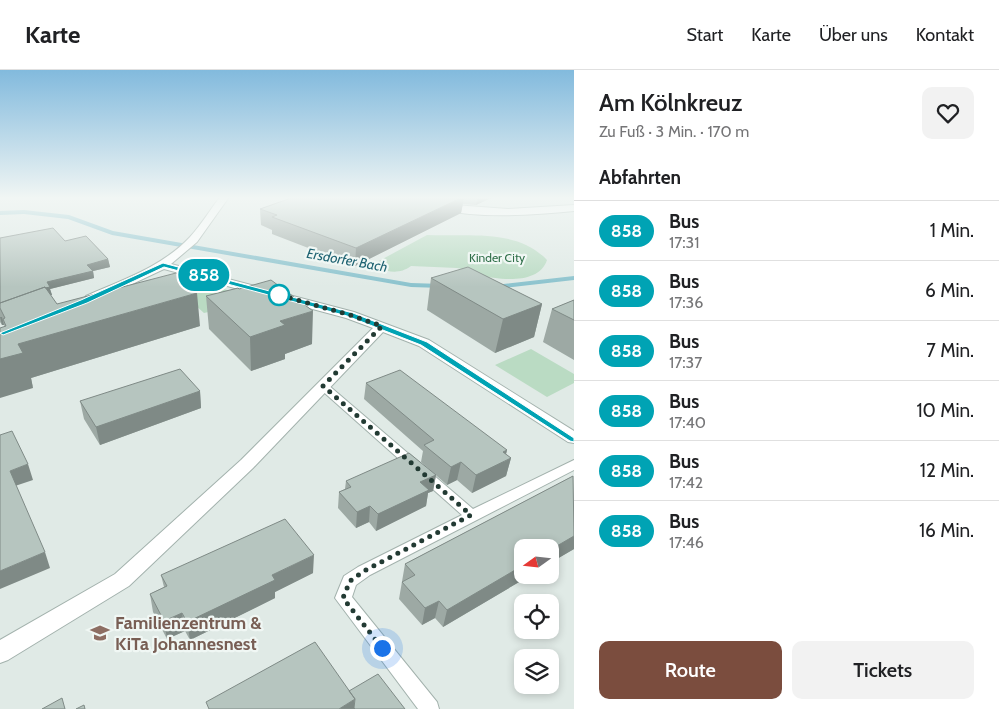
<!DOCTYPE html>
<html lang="de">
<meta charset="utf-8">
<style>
body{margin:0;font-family:Cabin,sans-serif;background:#f2f2f2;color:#202124;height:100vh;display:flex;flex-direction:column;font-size:19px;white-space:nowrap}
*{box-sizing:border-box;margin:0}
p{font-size:16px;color:#757577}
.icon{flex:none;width:28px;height:28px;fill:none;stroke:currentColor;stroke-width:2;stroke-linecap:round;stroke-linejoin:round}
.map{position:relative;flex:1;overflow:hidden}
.side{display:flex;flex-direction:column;background:#fff;width:425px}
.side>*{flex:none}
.badge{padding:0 10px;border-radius:16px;font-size:18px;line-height:32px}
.needle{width:32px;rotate:255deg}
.controls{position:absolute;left:514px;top:469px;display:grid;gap:10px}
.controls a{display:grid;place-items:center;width:45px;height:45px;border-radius:10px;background:#fff;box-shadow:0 2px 8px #0003;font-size:25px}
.you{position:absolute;width:25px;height:25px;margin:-12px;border:4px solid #fff;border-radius:50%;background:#1a73e8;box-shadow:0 0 0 8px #1a73e833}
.map>.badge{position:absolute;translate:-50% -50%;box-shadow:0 0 0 2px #fff}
h2{padding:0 25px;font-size:19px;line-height:45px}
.round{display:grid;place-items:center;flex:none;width:52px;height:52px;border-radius:10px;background:#f2f2f2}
.summary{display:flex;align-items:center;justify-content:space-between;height:85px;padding:0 25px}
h1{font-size:24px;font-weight:600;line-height:38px}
.primary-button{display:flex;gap:10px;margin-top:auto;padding:10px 25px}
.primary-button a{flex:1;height:58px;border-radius:10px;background:#7b4d3e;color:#fff;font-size:20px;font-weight:600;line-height:58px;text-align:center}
.primary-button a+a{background:#f2f2f2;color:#202124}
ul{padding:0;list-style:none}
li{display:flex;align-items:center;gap:15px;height:60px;padding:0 25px;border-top:1px solid #e0e0e0}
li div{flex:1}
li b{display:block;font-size:19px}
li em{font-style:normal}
li .badge{min-width:55px;font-weight:700;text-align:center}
header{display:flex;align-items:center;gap:30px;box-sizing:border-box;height:70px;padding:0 25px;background:#fff;border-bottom:1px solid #e0e0e0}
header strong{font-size:24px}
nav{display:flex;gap:28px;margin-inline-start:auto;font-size:18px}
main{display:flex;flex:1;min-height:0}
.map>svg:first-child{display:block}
.green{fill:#badbc3}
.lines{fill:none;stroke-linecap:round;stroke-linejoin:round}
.stream{fill:#8ac2cd;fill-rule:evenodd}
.lane-casing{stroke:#a3b2ad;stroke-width:2}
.street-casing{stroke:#a3b2ad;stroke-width:2}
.lane{fill:#fff;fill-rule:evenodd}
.street{fill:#fff;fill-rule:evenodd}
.wall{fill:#9da9a4}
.shaded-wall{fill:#7f8a86}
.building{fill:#b6c5bf;stroke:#7f8a86}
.line{fill:#00a3b4;stroke:#fff}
.walk{stroke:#223a33;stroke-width:5;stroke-dasharray:0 9}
.stop-dot{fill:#fff;stroke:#00a3b4;stroke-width:2.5}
.labels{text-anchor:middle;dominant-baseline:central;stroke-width:4.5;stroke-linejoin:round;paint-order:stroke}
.far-park-label{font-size:12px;fill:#2e6e48;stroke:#f0f7f4}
.far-water-label{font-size:14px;font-style:italic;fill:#1f6372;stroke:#f0f7f4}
.near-education-label{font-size:18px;font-weight:bold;fill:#785e54;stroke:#f0f7f4;text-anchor:start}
</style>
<header>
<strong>Karte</strong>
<nav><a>Start</a><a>Karte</a><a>Über uns</a><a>Kontakt</a></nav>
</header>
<main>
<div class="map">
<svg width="574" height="639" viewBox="0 0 574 639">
<rect width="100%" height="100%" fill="#e0eae6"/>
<path class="green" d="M427,165c40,2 90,-7 120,25 -8,25 -48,20 -68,15 -8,-2 -14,-6 -22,-7 -15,-1 -31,-1 -46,-2 -11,8 -20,6 -33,3l-3,-4 2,-3z
M173,207l75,18 -22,13 -22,5 -20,-18z
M531,279l43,25v9l-27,14 -52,-32z"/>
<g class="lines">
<path class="stream" d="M24,140l45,5 44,16 298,52 31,1 3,2 -3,2 -31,-1 -299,-52 -44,-16 -44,-5 -24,1v-4z
M574,206v4l-79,9 -3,-2 3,-2z"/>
<g class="lane-casing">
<path id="lane" d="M323,313l4,1 146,125 101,-49v10l-204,105 -14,10 -4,12 85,105 2,7h-21l-83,-111 9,-22 14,-9 104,-52 -143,-127 -2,-2 2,-2z"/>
</g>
<g class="street-casing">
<path id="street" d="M220,127h9l-32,45 -26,22 183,48 75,28 145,91v12l-6,-1 -149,-96 -36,-14 -130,136 -124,118 -121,74 -8,3v-23l115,-66 126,-114 132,-132 -27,-10 -182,-49 -70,33h-8l-2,-3 2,-3c36,-16 76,-29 104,-59 11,-12 20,-27 30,-40z
M441,134l67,5 66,-4v6c-44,4 -92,8 -136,-2v-4z"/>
</g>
<use href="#lane" class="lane"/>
<use href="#street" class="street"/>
</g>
<path class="wall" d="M291,127h202l-17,8 -13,-1 -2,9 -106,53 -83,-32v-4l-11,-5 -1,-16 31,-11z
M0,168l65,3 43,18 2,8 -17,4 1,7 -44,11 2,6h-2l7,9 143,22 -169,52 2,10 -29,-63h-2l-2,-3z
M431,208l111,26 -8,33 -39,16 -68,-43z
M206,226l106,48 -27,10v5l-34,12 -42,-42z
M574,230v60l-31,-18 9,-33z
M366,313l141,67 -1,4 5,4 -5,18 -34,17 -15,-13 -10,5 -26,-23 2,-11 -59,-52z
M200,321l1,17 -101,37 -16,-26 -4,-18z
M436,405l-3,16 -5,2 -2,13 -50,25 -7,-9 -13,6 -18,-20 1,-16 6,-3 1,-8z
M573,406l1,73 -24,14v-15h-28v27h9l-88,52 -8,-9 -13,7 -23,-26 6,-35z
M313,503l-38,19v6l-85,42 -5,-9 -18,8 -14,-27 -3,-18 14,-7 -3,-12z"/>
<path class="shaded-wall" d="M464,127l-3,16 -106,53 1,-18z
M478,127h15l-17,8z
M108,189l2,8 -17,4 1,7 -44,11 2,6 -14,3 9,-16 40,-17z
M197,223l3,33 -169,52 2,10 -33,10v-39l18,-15z
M542,234l-8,33 -39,16 8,-34z
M313,241l-1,33 -27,10v5l-34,12 -1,-34 30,-16z
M0,247h2l2,8h-2z
M200,321l1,17 -101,37 -4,-18z
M507,380l-3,12 7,-4 -5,18 -34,17 4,-18 27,-23z
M461,392l-4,18 -10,5 4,-18z
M28,394l5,16 -18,6 -5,-15z
M436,405l-3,16 -5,2 -2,13 -50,25 2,-17 42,-32z
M370,436l-1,16 -13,6 1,-16z
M574,466v13l-24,14v-13z
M45,482l5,16 -50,21v-18z
M314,485l-1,18 -38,19v6l-85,42 -3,-18 85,-47z
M522,496v9h9l-88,52 4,-17z
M439,531l-4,17 -13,7 3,-17z
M182,543l3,18 -18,8 -3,-18z
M355,629l-1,10h-15z"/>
<path class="building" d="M294,127h169l-107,51 -84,-31 5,-2 -17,-6z
M53,158l12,13 21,-5 22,23 -21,6 6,6 -46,11 3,5 -5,1v-1l-45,16v-65z
M468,197l74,37 -39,15 -72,-41z
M176,203l21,20 -179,51 5,9 -23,6v-31l6,-2 -3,-7 2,-1 -5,-10v-5l45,-16 12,17z
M271,210l42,31 -33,10 5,4 -35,12 -44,-41 32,-8 1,1z
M574,230v20l-22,-11z
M180,299l20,22 -104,36 -16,-26z
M400,300l107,80 -4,2 8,6 -35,17 -15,-13 -10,5 -27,-22 10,-5 -68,-57z
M12,361l16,33 -18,7 35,81 -45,19v-136z
M409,383l27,22 -16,7 9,8 -51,24 -8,-8 -13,6 -18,-20 12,-5 -5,-6z
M573,406l1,60 -24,14v-2h-28v18l-75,44 -8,-9 -14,7 -23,-26 13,-7 -10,-11z
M285,449l29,36 -42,20 3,5 -88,42 -5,-9 -18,8 -14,-27 17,-8 -6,-11z
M315,572l40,57 -16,10h-130l-3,-7z
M378,604l27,35h-50l-1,-1 1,-9 -6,-8z
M62,628l3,11h-23z
M84,635l1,4h-9z"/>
<linearGradient id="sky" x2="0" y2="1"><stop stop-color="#82badd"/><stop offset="0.59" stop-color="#f1f6f4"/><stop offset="1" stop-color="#f1f6f4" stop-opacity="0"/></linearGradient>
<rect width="574" height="217" fill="url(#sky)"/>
<path class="line" d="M163,193l190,50 74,29 147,96v4l-4,-1 -149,-96 -74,-29 -183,-49 -77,36 -84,32 -3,-2 81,-33z"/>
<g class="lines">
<path class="walk" d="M279,225l-3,-1 74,21 32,11 -59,60 148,129 -107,56 -14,10 -7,17 39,50"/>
</g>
<defs>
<g id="school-bare" transform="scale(1.5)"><path d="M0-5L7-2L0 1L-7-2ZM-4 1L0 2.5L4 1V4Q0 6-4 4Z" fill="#8d6e63" stroke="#f0f7f4" stroke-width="2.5" paint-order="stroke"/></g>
</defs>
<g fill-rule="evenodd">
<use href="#school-bare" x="100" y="563"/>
</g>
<circle class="stop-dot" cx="279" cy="225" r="10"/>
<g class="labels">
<g class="far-park-label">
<text x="497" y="187">Kinder City</text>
</g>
<g class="far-water-label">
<text transform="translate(347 190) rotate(10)">Ersdorfer Bach</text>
</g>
<g class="near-education-label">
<text x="115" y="553">Familienzentrum &amp;<tspan x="115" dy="21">KiTa Johannesnest</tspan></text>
</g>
</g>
</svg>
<div class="controls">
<a><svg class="needle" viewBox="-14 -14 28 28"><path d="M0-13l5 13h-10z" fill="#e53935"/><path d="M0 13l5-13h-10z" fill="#757577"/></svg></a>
<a><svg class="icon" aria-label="locate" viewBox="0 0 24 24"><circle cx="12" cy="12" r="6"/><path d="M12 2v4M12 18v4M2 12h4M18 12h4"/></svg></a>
<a><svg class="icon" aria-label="layers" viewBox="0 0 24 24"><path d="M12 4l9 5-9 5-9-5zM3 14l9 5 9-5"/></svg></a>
</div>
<div class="you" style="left:382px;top:578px"></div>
<b class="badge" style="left:204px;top:205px;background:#00a3b4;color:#fff">858</b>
</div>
<section class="side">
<div class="summary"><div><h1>Am Kölnkreuz</h1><p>Zu Fuß · 3 Min. · 170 m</p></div><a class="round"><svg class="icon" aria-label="heart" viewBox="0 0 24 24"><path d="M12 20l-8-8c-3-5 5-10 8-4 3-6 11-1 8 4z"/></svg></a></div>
<h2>Abfahrten</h2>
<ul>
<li><span class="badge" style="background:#00a3b4;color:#fff">858</span><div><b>Bus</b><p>17:31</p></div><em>1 Min.</em></li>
<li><span class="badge" style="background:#00a3b4;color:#fff">858</span><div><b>Bus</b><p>17:36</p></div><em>6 Min.</em></li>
<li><span class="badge" style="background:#00a3b4;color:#fff">858</span><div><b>Bus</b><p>17:37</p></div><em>7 Min.</em></li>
<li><span class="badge" style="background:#00a3b4;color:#fff">858</span><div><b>Bus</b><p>17:40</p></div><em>10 Min.</em></li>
<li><span class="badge" style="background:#00a3b4;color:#fff">858</span><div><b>Bus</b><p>17:42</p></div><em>12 Min.</em></li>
<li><span class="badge" style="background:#00a3b4;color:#fff">858</span><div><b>Bus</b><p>17:46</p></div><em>16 Min.</em></li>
</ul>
<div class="primary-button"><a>Route</a><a>Tickets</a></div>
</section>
</main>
